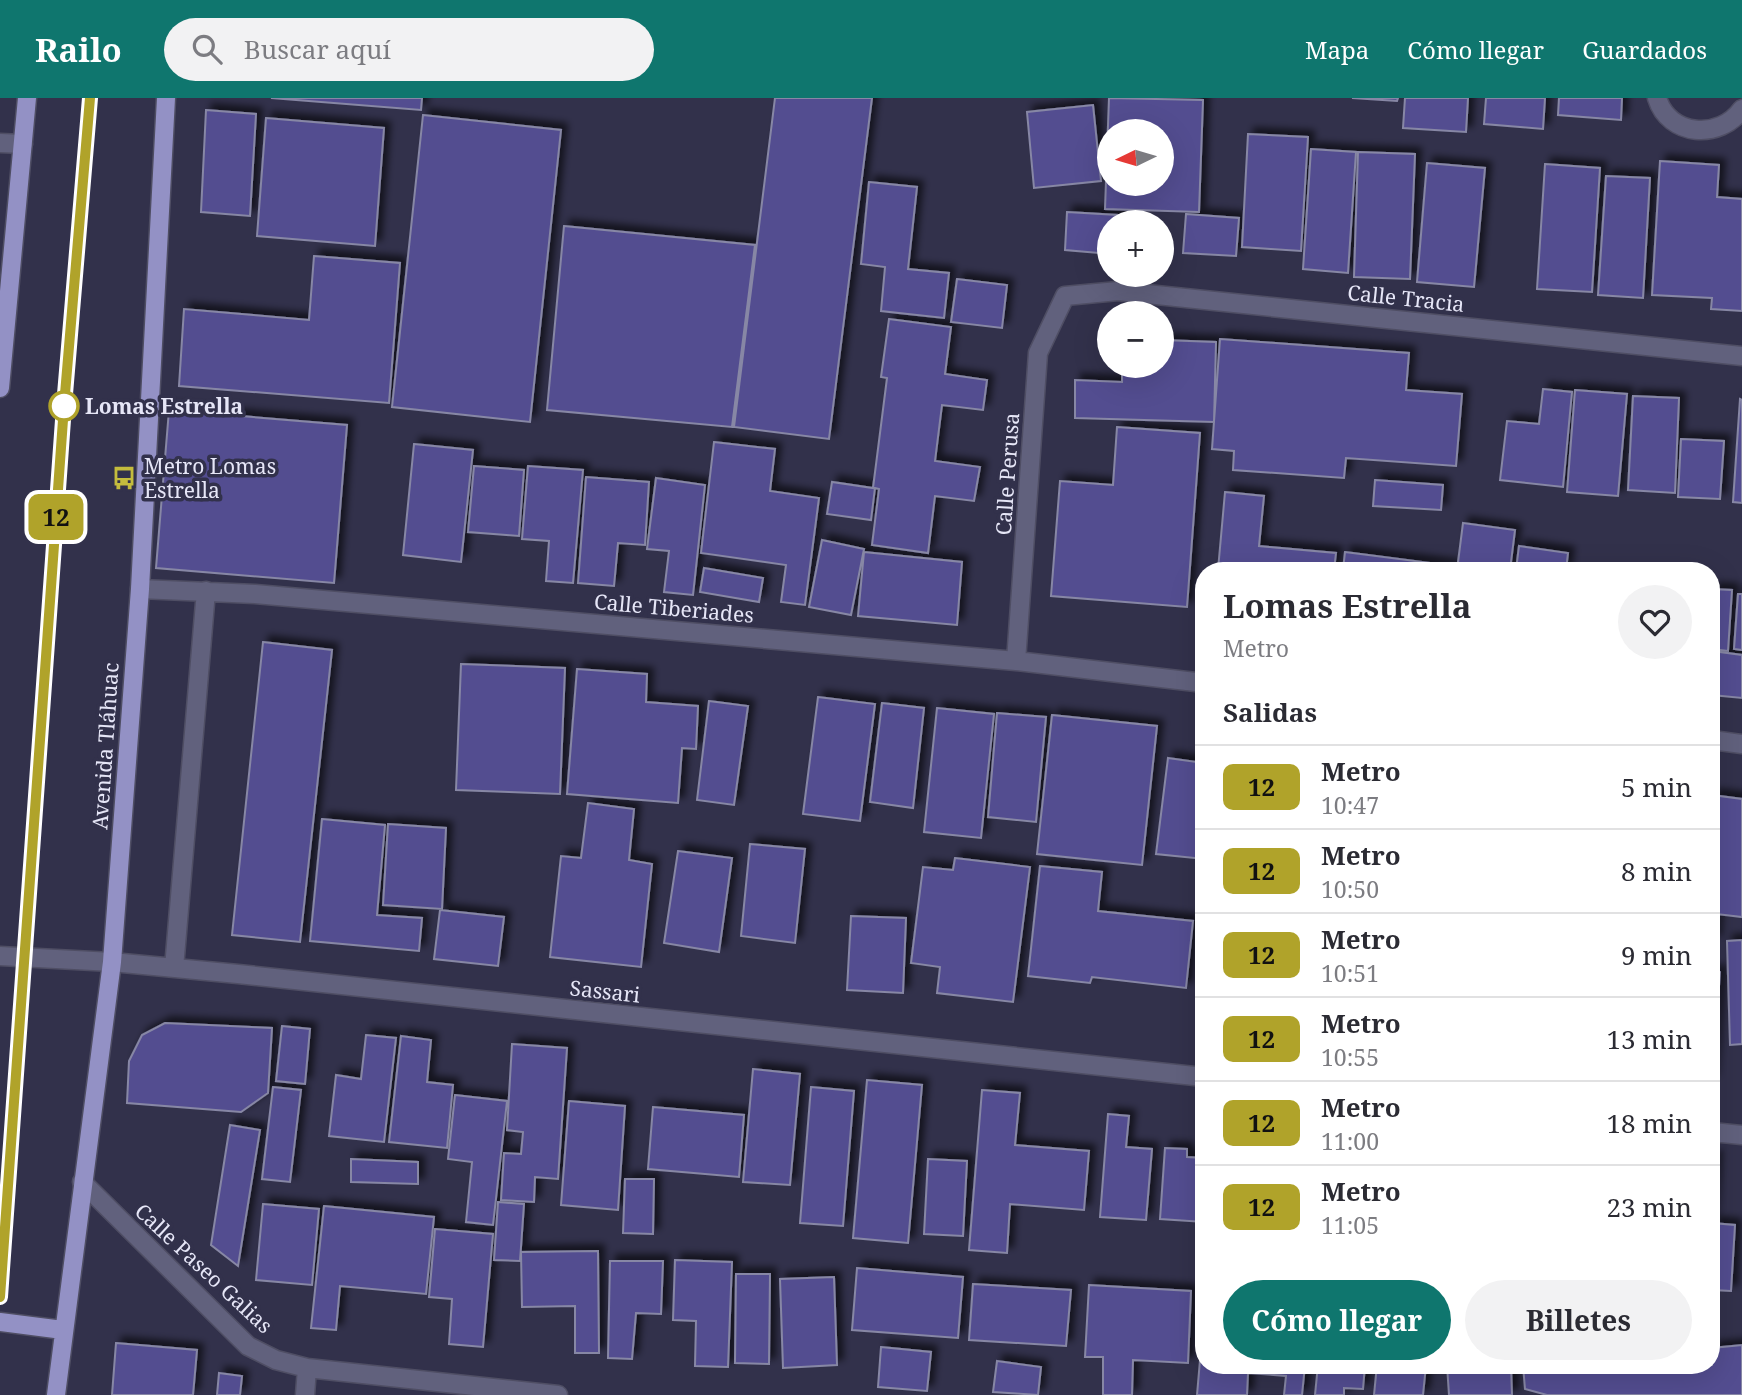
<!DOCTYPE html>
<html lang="es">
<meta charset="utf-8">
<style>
body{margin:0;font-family:"Noto Serif",serif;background:#f2f2f3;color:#2b2b33;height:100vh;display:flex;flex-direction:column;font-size:26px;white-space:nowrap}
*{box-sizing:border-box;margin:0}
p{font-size:23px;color:#7c7c81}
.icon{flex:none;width:38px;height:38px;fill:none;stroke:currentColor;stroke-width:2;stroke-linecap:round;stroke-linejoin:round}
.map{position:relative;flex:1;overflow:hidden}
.sheet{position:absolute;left:1195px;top:464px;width:525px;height:812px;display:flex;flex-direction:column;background:#fff;border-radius:28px;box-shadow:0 7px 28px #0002}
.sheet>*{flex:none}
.badge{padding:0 14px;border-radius:10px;font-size:24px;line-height:46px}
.needle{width:46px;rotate:265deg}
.tools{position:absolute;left:1097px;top:21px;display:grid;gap:14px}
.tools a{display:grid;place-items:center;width:77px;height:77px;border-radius:50%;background:#fff;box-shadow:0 7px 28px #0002;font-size:35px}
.map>.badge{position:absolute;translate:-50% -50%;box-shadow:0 0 0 4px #fff}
h2{padding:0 28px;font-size:26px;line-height:63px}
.round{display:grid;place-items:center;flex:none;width:74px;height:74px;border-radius:37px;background:#f2f2f3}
.head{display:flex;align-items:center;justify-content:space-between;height:119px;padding:0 28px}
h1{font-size:33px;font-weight:700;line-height:52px}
.cta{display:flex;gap:14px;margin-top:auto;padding:14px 28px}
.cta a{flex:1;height:80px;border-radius:42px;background:#0f766e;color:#fff;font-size:28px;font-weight:700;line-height:80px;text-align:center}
.cta a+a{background:#f2f2f3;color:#2b2b33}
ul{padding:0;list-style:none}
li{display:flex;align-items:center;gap:21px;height:84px;padding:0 28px;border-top:2px solid #e1e1e2}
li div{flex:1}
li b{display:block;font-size:26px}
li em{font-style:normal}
li .badge{min-width:77px;font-weight:700;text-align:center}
header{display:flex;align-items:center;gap:42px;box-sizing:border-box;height:98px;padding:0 35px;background:#0f766e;color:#fff}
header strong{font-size:33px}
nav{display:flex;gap:38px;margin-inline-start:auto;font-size:24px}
.search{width:490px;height:63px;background:#f2f2f3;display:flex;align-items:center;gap:18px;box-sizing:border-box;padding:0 24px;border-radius:38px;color:#7c7c81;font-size:26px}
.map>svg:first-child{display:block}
.building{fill:#534d90;stroke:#8787a5;stroke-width:2;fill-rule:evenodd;filter:url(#shadow)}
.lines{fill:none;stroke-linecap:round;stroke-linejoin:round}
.minor-casing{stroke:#4f4e64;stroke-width:21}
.major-casing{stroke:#4f4e64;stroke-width:21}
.minor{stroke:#61617d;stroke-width:18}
.major{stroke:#9391c5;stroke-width:18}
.rail{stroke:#a7a6ba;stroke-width:5;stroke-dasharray:10 5;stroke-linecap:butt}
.line-casing{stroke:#fff;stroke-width:16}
.line{stroke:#b0a32a;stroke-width:10}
.stop-dot{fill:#fff;stroke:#b0a32a;stroke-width:3.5}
.labels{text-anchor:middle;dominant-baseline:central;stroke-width:7;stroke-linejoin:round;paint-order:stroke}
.street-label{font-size:21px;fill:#e6e6f7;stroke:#32314b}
.stop-label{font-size:21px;font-weight:bold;fill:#e6e6f7;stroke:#32314b;text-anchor:start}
.poi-label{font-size:21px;fill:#e6e6f7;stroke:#32314b;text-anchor:start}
</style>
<header>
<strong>Railo</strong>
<div class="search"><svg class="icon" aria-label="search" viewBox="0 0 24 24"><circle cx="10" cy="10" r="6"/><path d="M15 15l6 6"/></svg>Buscar aquí</div>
<nav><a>Mapa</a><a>Cómo llegar</a><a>Guardados</a></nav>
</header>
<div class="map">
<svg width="1742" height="1297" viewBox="0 0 1742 1297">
<defs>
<filter id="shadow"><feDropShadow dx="6" dy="-6" stdDeviation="3.5" flood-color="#0009"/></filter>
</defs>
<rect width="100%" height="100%" fill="#32314b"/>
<path class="building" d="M271,0h151l-1,12z
M775,0h97l-43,341 -95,-12z
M1109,0l94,2 -4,112 -94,-3zM1110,33h52v53h-52z
M1352,0h46l-1,3z
M1405,0h63l-2,34 -63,-4z
M1486,0h59l-2,31 -59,-5z
M1559,0h63l-1,22 -63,-5z
M1093,7l8,76 -67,7 -7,-76z
M206,12l50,4 -6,102 -49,-4z
M423,17l138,15 -31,292 -138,-15z
M266,20l118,10 -9,118 -118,-10z
M1248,36l60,3 -7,114 -59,-4z
M1311,51l45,3 -8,121 -45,-4z
M1358,54l57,2 -5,125 -56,-2z
M1660,63l59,4 -2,32 25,2v112l-31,-2 1,-11 -60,-3z
M1427,65l58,5 -11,119 -57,-5z
M1545,66l55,4 -8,124 -55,-3z
M1606,78l44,2 -7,120 -45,-3z
M869,84l48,5 -9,82 41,4 -5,45 -63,-7 4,-44 -24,-3z
M1067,114l68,4v6h-25v32l-45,-4z
M1186,116l53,4 -3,38 -53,-3z
M564,128l191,19 -23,182 -185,-17z
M314,158l86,7 -11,140 -210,-17 5,-77 125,11z
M957,181l50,6 -5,43 -51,-6z
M889,221l62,8 -6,47 42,6 -4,30 -41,-5 -7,56 45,6 -6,34 -39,-5 -7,57 -56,-8 7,-56 -4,-1 -4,32 -44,-6 5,-32 41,6 14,-110 -6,-1z
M1220,241l189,14 -3,37 56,4 -6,72 -110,-8 -2,20 -111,-8 1,-19 -22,-2z
M1162,242l54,2 -2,80 -139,-4v-38l47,2v-16h40z
M1543,291l29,3 -9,95 -63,-7 7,-59 32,3z
M1575,292l52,4 -9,102 -51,-4z
M1633,298l46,2 -4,95 -47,-3z
M1740,301l2,1v103l-9,-1z
M169,312l178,15 -13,158 -178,-15z
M1117,329l83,6 -13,174 -136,-11 9,-115 53,4z
M1681,341l43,2 -4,58 -42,-2z
M714,344l61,7 -5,42 49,7 -14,107 -24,-3 5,-37 -85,-12z
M414,346l59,6 -12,112 -58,-7z
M474,368l50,4 -5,66 -51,-4z
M528,368l55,4 -10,113 -27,-2 3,-40 -27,-2z
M586,379l63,5 -4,63 -27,-2 -4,43 -36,-3z
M656,380l49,7 -12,110 -29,-3 5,-41 -22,-2z
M1375,382l68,5 -2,25 -68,-4z
M1225,394l39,4 -5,50 77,7 -2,17h-116z
M1463,425l52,7 -5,40h-53z
M822,442l42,9 -13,66 -42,-8z
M1519,448l49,7 -2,17h-50z
M864,454l98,10 -5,63 -99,-9z
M1345,454l109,14 -1,4h-110z
M704,470l59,10 -4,24 -59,-10z
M1712,491l20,1 -4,61 -16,-2z
M1738,496h4v56l-8,-1z
M263,544l69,8 -32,292 -68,-7z
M1712,553l30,4v43l-30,-3z
M461,566l104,4 -5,126 -104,-4z
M577,571l70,5 -1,28 52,4 -2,43 -14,-1 -4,55 -111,-9z
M818,599l57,7 -15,117 -57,-7z
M709,603l39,5 -14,99 -37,-5z
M882,605l42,5 -11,100 -43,-6z
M937,610l57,6 -13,124 -57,-6z
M997,615l49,4 -10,105 -48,-5z
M1052,617l105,11 -15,139 -105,-11z
M1168,660l36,5v96l-48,-5z
M1712,697l30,4v118l-25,-3 -2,27h-3z
M588,705l46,6 -5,51 23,4 -11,103 -91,-10 11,-101 20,2z
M322,721l63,6 -8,90 45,3 -3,33 -109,-10z
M388,726l58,4 -4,81 -59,-4z
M750,746l55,5 -10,94 -54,-7z
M678,753l54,7 -13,94 -55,-9z
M955,760l75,9 -17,135 -76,-9 3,-26 -29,-4 12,-96 30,3z
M1040,768l62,6 -4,39 95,10 -7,67 -94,-11 -2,6 -62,-7z
M440,812l64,7 -6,49 -64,-7z
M851,818l55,2 -3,75 -56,-3z
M1742,842v104l-12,1 -3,-104z
M1204,850v47h-5z
M1712,873l8,1 -8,110z
M165,925l107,5 -4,65 -27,19 -114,-9 2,-42 13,-26z
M282,928l28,3 -5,55 -29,-3z
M366,937l30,3 -12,104 -55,-6 7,-61 25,4z
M401,938l30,4 -4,42 26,3 -6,63 -58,-6z
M512,946l55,4 -9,131 -23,-2 -1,25 -33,-2 3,-47 17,1 2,-22 -16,-2z
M753,971l47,5 -10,111 -47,-3z
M867,982l55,5 -14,158 -55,-5z
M273,989l28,3 -11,92 -28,-3z
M811,989l43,4 -11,135 -43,-3z
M982,992l38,3 -5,52 74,6 -5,59 -74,-6 -3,49 -38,-3z
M455,997l52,6 -14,124 -27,-3 6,-60 -24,-3z
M569,1003l56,5 -7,104 -57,-5z
M653,1009l91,8 -5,62 -91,-8z
M1108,1016l21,2 -3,31 26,2 -6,71 -46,-3z
M230,1027l30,5 -22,136 -27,-21z
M1165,1050l22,1v8l17,1v64l-44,-3z
M1712,1059h4l-4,66 23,2 -4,66 -19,-1z
M351,1061l67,3v22l-67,-2z
M928,1061l39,2 -4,75 -39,-2z
M625,1081h29l-1,55 -30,-1z
M498,1104l26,2 -4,57 -26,-1z
M263,1106l56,5 -7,76 -56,-5z
M324,1108l110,11 -8,77 -86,-8 -4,44 -25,-2z
M435,1131l58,5 -10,113 -34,-3 3,-45 -23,-2z
M598,1153l1,102h-24v-47l-53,1 -1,-55z
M675,1162l57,2 -4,105 -33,-1 1,-45 -23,-1z
M610,1163h53l-2,53 -25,-1 -4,46 -24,-1z
M857,1170l106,9 -5,61 -106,-8z
M736,1176h34l-1,90 -34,-1z
M834,1179l3,88 -54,3 -3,-89z
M973,1186l98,6 -5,56 -97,-6z
M1089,1187l102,6 -3,72 -55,-3 -1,35h-29v-38h-18z
M1204,1216v51h101l-3,30h-18l2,-19 -38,-3 -1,22h-50z
M116,1245l81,7 -4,45h-81z
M1742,1247v50h-195l-22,-6 -2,-24h189v-17z
M881,1249l50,5 -4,39 -49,-4z
M997,1263l44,6 -3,28 -45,-3z
M1318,1267h47l-2,24 -19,-1v7h-29z
M1377,1267h49l-3,30h-49z
M1447,1267h64l1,30h-63z
M219,1275l23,3 -2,19h-23z"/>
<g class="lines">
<g class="minor-casing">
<path id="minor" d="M1657,0c12,39 63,42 85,11
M0,45l23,1
M140,491l115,5 761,67 188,22
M1016,563l22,-308 27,-57 53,-5 624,65
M1712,642l30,4
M0,858l112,6 126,12 966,103
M174,870l32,-377
M1712,1034l30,3
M82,1084l166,164 28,14 31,8 251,27
M305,1297l2,-27"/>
</g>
<g class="major-casing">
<path id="major" d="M0,290l27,-290
M0,1224l63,8
M56,1297l56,-433 28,-373 26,-491"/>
</g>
<use href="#minor" class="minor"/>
<use href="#major" class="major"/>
<path class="rail" d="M0,1198l64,-890 26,-308"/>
</g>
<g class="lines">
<g class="line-casing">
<path id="line" d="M0,1199l64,-891 26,-308"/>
</g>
<use href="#line" class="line"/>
</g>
<defs>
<g id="bus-bare" transform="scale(1.89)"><path d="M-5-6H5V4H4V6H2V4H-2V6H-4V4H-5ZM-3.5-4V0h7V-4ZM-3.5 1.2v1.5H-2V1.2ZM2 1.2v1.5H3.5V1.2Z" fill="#c4bc3d" stroke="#32314b" stroke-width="2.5" paint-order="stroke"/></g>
</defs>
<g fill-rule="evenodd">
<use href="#bus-bare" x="124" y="380"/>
</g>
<circle class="stop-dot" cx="64" cy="308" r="14"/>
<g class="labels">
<g class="street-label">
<text transform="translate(1406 200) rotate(6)">Calle Tracia</text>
<text transform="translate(1007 376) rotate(-86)">Calle Perusa</text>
<text transform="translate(674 510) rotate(5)">Calle Tiberiades</text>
<text transform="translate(105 648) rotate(-86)">Avenida Tláhuac</text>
<text transform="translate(605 893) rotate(6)">Sassari</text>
<text transform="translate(204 1170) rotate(43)">Calle Paseo Galias</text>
</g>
<g class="stop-label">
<text x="85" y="308">Lomas Estrella</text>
</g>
<g class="poi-label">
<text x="144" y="368">Metro Lomas<tspan x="144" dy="24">Estrella</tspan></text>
</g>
</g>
</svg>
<div class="tools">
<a><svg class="needle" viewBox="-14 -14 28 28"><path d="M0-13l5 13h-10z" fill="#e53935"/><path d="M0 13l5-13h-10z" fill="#7c7c81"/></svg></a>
<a>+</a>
<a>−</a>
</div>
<b class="badge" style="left:56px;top:419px;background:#b0a32a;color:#111">12</b>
<section class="sheet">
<div class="head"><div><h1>Lomas Estrella</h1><p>Metro</p></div><a class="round"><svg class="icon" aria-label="heart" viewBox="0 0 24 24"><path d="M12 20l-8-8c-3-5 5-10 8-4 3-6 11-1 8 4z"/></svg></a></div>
<h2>Salidas</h2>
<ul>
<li><span class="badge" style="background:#b0a32a;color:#111">12</span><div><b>Metro</b><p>10:47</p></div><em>5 min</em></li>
<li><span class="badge" style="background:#b0a32a;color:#111">12</span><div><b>Metro</b><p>10:50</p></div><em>8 min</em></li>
<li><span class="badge" style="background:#b0a32a;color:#111">12</span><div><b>Metro</b><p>10:51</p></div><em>9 min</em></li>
<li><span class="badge" style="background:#b0a32a;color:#111">12</span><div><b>Metro</b><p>10:55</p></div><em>13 min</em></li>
<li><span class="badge" style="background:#b0a32a;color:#111">12</span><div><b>Metro</b><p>11:00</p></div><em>18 min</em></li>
<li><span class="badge" style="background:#b0a32a;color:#111">12</span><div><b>Metro</b><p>11:05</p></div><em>23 min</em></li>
</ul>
<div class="cta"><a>Cómo llegar</a><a>Billetes</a></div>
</section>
</div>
